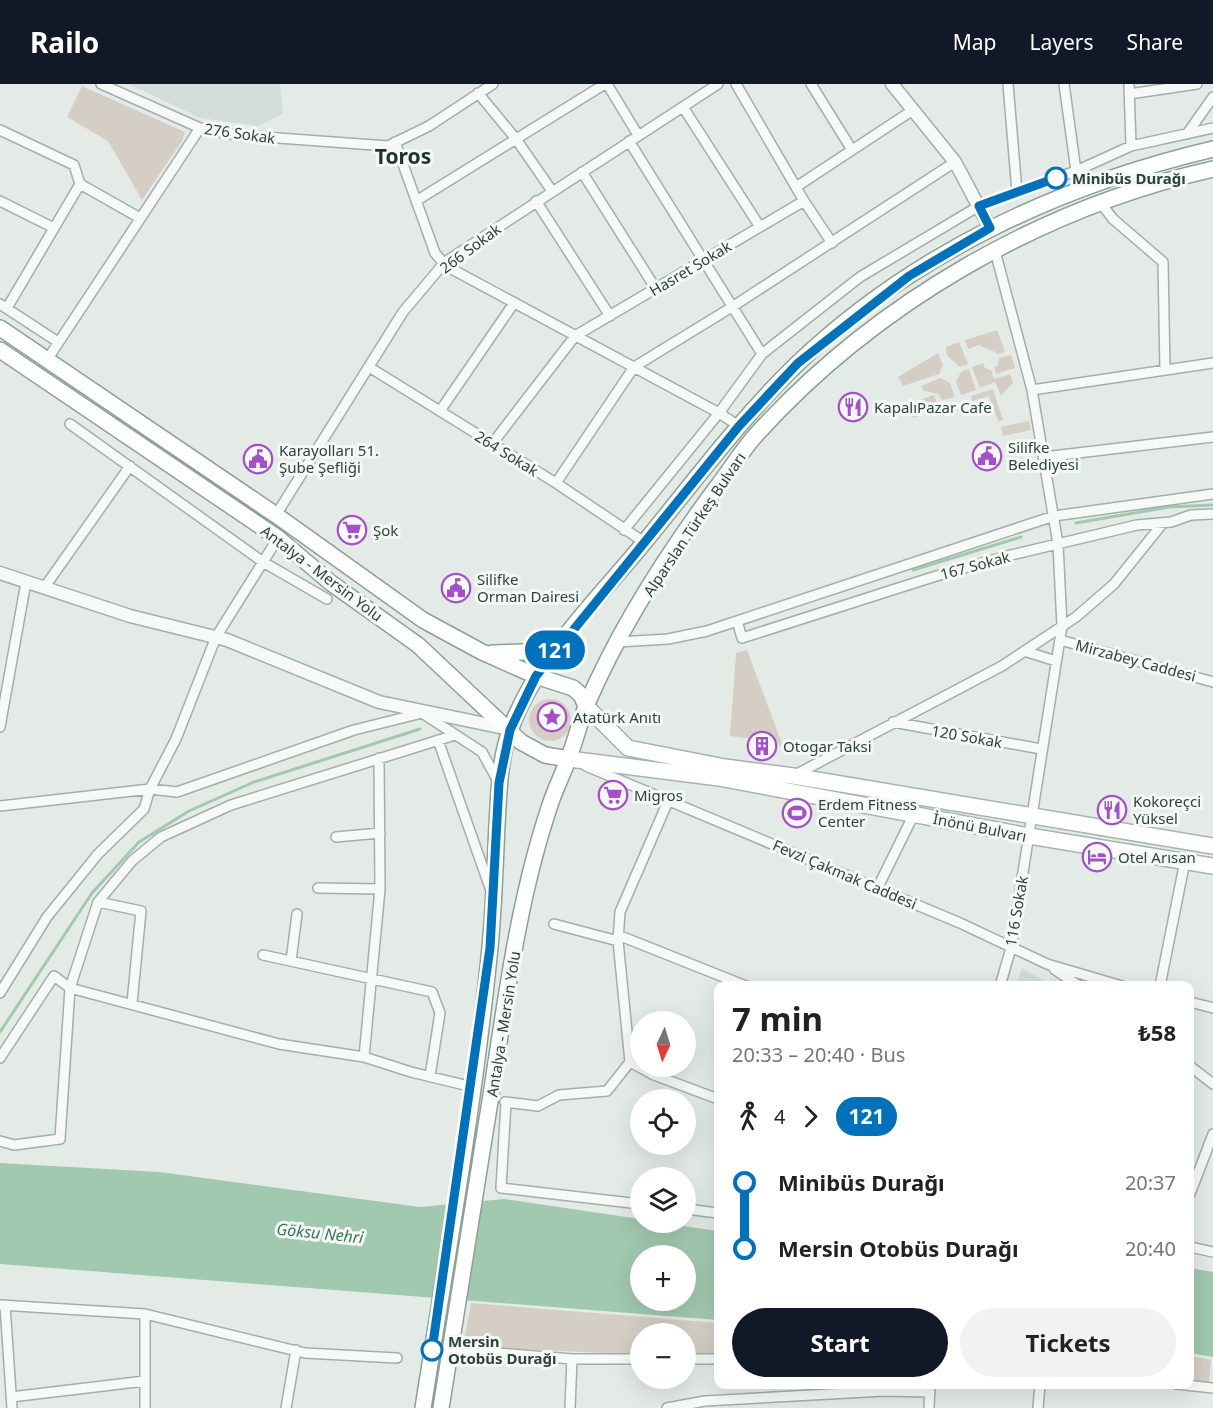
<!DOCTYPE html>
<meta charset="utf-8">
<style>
body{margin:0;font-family:"Noto Sans",sans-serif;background:#f2f2f2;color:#222;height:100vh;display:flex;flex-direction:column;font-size:22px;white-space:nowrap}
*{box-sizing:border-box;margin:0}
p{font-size:20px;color:#767676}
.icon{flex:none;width:33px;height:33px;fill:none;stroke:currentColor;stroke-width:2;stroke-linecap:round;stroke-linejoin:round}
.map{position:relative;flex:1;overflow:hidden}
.side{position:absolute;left:714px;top:897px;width:480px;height:408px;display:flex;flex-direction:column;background:#fff;border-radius:12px;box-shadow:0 6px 24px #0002}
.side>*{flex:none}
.badge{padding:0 12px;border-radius:20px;font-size:21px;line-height:39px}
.needle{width:39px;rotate:184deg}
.buttons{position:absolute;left:630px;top:927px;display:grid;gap:12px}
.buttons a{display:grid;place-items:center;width:66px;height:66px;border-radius:50%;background:#fff;box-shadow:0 6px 24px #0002;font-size:30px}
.map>.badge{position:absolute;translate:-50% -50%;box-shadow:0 0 0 3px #fff}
.legs{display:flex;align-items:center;gap:9px;height:66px;padding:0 18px;font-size:20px}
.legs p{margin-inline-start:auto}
.summary{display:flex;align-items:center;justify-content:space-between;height:102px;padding:0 18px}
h1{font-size:33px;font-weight:700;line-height:45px}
.button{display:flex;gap:12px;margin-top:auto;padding:12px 18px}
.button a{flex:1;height:69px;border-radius:36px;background:#111827;color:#fff;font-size:24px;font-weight:700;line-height:69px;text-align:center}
.button a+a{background:#f2f2f2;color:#222}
ul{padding:0 18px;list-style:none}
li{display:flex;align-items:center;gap:21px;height:66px;font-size:22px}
li i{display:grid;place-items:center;width:9px;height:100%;margin:0 8px;background:currentColor}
li i::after{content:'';width:15px;height:15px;margin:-8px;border:4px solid;border-radius:50%;background:#fff}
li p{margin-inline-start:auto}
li:first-child i{background:linear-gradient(#0000 50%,currentColor 0)}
li:last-child i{background:linear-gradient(currentColor 50%,#0000 0)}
header{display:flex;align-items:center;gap:36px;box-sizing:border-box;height:84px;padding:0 30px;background:#111827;color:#fff}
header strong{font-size:28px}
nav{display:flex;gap:33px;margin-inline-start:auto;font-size:21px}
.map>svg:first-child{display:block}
.built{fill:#d2ddd7}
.green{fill:#d5cec5}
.water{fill:#a1c9af;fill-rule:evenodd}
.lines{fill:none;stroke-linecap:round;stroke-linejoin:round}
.stream{stroke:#a1c9af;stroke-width:3}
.minor-casing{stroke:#a2afa8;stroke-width:12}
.tertiary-casing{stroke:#a2afa8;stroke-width:15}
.primary-casing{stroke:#a4b6ac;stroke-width:18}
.trunk-casing{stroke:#8ca195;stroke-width:18}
.minor{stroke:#f7f9f8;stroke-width:9}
.tertiary{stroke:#f7f9f8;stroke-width:12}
.primary{stroke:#fff;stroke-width:15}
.trunk{stroke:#fff;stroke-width:15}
.line-1-casing{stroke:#fff;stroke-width:14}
.line-1{stroke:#0072bc;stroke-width:9}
.stop-1-dot{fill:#fff;stroke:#0072bc;stroke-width:3}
.labels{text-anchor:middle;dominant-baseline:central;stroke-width:6;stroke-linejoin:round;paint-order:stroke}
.street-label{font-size:15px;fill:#2c4337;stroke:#f4f8f6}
.stop-label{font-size:15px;font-weight:bold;fill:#2c4337;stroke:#f4f8f6;text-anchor:start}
.poi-label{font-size:15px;fill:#2c4337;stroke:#f4f8f6;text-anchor:start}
.water-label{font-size:16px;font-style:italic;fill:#387550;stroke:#f4f8f6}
.district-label{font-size:21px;font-weight:bold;fill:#1e3429;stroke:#f4f8f6}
</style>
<header>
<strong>Railo</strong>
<nav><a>Map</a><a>Layers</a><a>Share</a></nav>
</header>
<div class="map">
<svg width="1213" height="1324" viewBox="0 0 1213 1324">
<rect width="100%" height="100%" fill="#e4ebe7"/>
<path class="built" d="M129,0h151l3,30 -25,12 -58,-8z
M1022,884l29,17h-35z"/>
<path class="green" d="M82,2l103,46 -3,9 -40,59 -34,-59 -41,-24z
M997,246l8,22 -6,2 -20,-9 -11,4 -3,-9z
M959,258l9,22 -9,3c-5,-8 -14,-8 -13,-20z
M938,269l5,12 -4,9 -36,12 -5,-9z
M1011,271l4,13 -19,6 -2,-7 4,-2 1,-7z
M983,279l2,5 6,2 3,9 16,-5 3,9 -12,13 -6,-14 -15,6 -8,-21z
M969,285l7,21 -15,5 -5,-14 5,-9z
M940,294l10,5 5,14 -13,3 -4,-6 -14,-3 -3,-5z
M993,305l10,31 -5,1 -9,-25 -17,5 -1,-5z
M934,311l3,8 -17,6 2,6 -9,3 -5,-14z
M1029,337l2,9 -28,6 -2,-9z
M747,566l38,102 -8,-10 -47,-6 6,-83z
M529 636a21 21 0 1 1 42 0a21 21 0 1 1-42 0Z
M471,1219l247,20v32h-32v-21h-46v21l-177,-9z
M1190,1272l21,4 -2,22 -19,-1z"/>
<path class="water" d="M0,1079l159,9 261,35 84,-8 136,20v3l22,1 56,8v89l-718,-56zM640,1172h46v44h-46z
M1190,1184l23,4v85l-23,-4z"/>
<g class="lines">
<path class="stream" d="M1076,439l93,-16 44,-2
M913,486l108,-33
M0,948l92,-139 47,-51 50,-31 65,-29 166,-53"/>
<g class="minor-casing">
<path id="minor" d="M101,0l99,44 37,7 151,11 41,-20 64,-42
M607,0l31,51
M811,0l41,66
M1008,0l9,108
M1064,0l12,87 5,17
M1129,0l2,62
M478,9l38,46 36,52
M1129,10l68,-10
M683,23l77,120
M0,46l74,35 6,19 60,34
M1187,50l26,-37
M629,57l133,213
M395,58l40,111 11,13 273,147 20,13
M582,88l74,117
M796,103l117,-77
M0,117l54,27
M416,117l189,-117
M536,117l74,115
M804,117l28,42
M1100,118l13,17 50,43 2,108
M995,167l37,139 26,154 4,82 -51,322 -11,38
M0,220l58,38
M7,224l73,-124
M47,276l153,-232
M369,283l187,116 88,59
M1032,306l181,-27
M440,327l74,-108
M70,340l193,138 64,37
M492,360l83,-108 229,-135 -68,-117
M1044,373l169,-20
M556,399l78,-116 98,-60 223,-145
M276,431l127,-203 42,-50 273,-178
M624,446l95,-117 43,-59 98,-77 119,-71 97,-35 55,-25 82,-18
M44,504l86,-122
M737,537l5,17 191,-61 78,-22 126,-30 34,-3 20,-7 22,-1
M1060,556l153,42
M618,558l50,-3 39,-8 347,-115 159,-22
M1024,567l32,10
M893,638l148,27
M0,643l26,-145
M438,656l52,148
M586,682l374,157 87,41 75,22
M793,692l209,-110 74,-49 38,-33 49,-61
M669,715l-49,113 -2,29 12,121 24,13 64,24
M0,722l150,-17 27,3 177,-62 68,-17 60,39 16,29
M336,753l44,-4
M318,804l62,1
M877,805l37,-75
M98,818l43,9 -9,92
M554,840l64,17
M618,851l128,51
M263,871l169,37 8,21 -10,63
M291,877l6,-47
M1054,885l25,17
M1160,902l25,-125
M0,909l47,-76 51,-63 46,-45 6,-20 26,-50 40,-102 62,-99
M1190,918l23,6
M364,973l16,-168 -1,-131
M0,974l54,-82 16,12 209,56 85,13 47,15 54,13
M1190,982l23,18
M505,1018l33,4 21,-11 48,-4 23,-29
M506,1018l-5,86 139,16
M0,1057l14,4 46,-6 10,-151 28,-86 34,-41 29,-24 70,-32 224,-70
M1190,1110l23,-60
M686,1125l32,4
M1190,1163l23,5
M0,1221l145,9 160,39 92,5
M5,1221l7,103
M145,1230v94
M450,1265l122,10h68
M686,1275h32
M1176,1300l37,4
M11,1313l134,-16
M286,1324l10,-58
M570,1324l2,-49
M667,1324l38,-7 179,-10 46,1
M929,1324l1,-24
M1038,1324l2,-24"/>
</g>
<g class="tertiary-casing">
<path id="tertiary" d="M892,0l63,78 35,66
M0,489l130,43 97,24 152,62 130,27"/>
</g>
<g class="primary-casing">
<path id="primary" d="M586,622l42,42 97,19 68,9 420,70
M569,675l150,19 310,58 184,30"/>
</g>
<g class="trunk-casing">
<path id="trunk" d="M0,244l276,187 147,105 59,32 54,24 37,12 8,7 5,11
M0,266l278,188 53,45 87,62 103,97 24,13 24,4
M492,569l62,-2
M423,1324c24,-153 52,-307 67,-461 4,-40 5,-81 7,-122 2,-32 2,-66 14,-97 25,-68 81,-123 127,-178 52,-63 100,-129 159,-186 115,-110 263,-179 416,-215
M441,1324c16,-104 34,-208 50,-313 15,-96 27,-194 58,-287 5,-17 14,-34 20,-51 7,-18 11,-36 18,-53 33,-77 80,-150 130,-217 13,-17 24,-35 38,-51 119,-132 285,-228 458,-267"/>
</g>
<use href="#minor" class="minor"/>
<use href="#tertiary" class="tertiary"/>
<use href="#primary" class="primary"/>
<use href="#trunk" class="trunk"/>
</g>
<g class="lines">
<g class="line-1-casing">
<path id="line-1" d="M432,1266l58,-402 9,-165 11,-53 26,-54 203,-250 59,-63 111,-87 81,-48 -11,-22 77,-28"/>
</g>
<use href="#line-1" class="line-1"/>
</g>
<defs>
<g id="restaurant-ring" transform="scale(1.5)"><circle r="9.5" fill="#f4f8f6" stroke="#a350c9" stroke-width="1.5"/><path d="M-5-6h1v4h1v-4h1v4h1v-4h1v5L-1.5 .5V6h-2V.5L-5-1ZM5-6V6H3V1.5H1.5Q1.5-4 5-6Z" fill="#a350c9"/></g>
<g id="civic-ring" transform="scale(1.5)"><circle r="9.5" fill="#f4f8f6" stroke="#a350c9" stroke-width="1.5"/><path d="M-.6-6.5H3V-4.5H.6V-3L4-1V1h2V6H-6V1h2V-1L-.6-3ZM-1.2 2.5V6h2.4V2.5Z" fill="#a350c9"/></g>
<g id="supermarket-ring" transform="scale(1.5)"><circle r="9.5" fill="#f4f8f6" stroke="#a350c9" stroke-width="1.5"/><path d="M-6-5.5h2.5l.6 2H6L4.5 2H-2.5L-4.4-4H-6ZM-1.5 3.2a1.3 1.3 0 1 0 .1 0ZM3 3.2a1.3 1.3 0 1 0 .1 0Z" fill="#a350c9"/></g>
<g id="sight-ring" transform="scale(1.5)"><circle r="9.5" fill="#f4f8f6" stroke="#a350c9" stroke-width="1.5"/><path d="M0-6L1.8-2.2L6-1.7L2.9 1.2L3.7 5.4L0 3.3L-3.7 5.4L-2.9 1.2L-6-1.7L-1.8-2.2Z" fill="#a350c9"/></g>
<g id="building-ring" transform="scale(1.5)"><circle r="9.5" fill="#f4f8f6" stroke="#a350c9" stroke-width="1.5"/><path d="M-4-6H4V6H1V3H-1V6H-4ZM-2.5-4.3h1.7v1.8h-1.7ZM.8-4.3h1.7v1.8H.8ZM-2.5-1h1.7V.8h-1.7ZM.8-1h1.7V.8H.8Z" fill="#a350c9"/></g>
<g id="stadium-ring" transform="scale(1.5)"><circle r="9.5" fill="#f4f8f6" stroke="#a350c9" stroke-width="1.5"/><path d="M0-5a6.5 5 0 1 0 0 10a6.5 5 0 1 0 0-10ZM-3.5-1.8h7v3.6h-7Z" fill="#a350c9"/></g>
<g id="hotel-ring" transform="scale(1.5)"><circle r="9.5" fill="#f4f8f6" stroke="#a350c9" stroke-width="1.5"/><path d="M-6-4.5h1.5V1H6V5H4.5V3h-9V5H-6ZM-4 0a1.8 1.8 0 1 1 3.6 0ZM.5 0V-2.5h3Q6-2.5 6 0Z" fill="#a350c9"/></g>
</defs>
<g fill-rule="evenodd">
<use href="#restaurant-ring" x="853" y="323"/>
<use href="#civic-ring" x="987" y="372"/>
<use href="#civic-ring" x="258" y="375"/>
<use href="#supermarket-ring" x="352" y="446"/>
<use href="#civic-ring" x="456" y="504"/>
<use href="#sight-ring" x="552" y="633"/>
<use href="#building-ring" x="762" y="662"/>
<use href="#supermarket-ring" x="613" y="711"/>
<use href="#restaurant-ring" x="1112" y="726"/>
<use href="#stadium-ring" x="797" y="729"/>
<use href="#hotel-ring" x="1097" y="773"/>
</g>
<g class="stop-1-dot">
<circle cx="1056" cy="94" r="10"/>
<circle cx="432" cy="1266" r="10"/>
</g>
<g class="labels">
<g class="street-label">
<text transform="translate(240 49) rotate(8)">276 Sokak</text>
<text transform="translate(470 164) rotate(-37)">266 Sokak</text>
<text transform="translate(690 184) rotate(-31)">Hasret Sokak</text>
<text transform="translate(507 369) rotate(32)">264 Sokak</text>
<text transform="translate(694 440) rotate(-56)">Alparslan Türkeş Bulvarı</text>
<text transform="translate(975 481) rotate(-15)">167 Sokak</text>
<text transform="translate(322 489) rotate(37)">Antalya - Mersin Yolu</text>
<text transform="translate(1136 576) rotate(15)">Mirzabey Caddesi</text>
<text transform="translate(967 652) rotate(10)">120 Sokak</text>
<text transform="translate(980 743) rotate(11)">İnönü Bulvarı</text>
<text transform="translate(845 790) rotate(23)">Fevzi Çakmak Caddesi</text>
<text transform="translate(1016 827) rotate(-80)">116 Sokak</text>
<text transform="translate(503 940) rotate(-81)">Antalya - Mersin Yolu</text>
</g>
<g class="stop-label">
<text x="1072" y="94">Minibüs Durağı</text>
<text x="448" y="1257">Mersin<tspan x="448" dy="17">Otobüs Durağı</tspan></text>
</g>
<g class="poi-label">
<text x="874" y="323">KapalıPazar Cafe</text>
<text x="1008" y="363">Silifke<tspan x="1008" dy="17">Belediyesi</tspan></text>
<text x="279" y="366">Karayolları 51.<tspan x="279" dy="17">Şube Şefliği</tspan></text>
<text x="373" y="446">Şok</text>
<text x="477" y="495">Silifke<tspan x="477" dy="17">Orman Dairesi</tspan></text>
<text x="573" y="633">Atatürk Anıtı</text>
<text x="783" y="662">Otogar Taksi</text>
<text x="634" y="711">Migros</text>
<text x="1133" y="717">Kokoreçci<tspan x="1133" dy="17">Yüksel</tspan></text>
<text x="818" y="720">Erdem Fitness<tspan x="818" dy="17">Center</tspan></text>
<text x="1118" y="773">Otel Arısan</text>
</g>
<g class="water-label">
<text transform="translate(320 1149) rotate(6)">Göksu Nehri</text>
</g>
<g class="district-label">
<text x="403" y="72">Toros</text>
</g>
</g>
</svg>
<div class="buttons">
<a><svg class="needle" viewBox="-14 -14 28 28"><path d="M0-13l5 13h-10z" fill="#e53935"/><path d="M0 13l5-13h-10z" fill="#767676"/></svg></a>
<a><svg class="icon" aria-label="locate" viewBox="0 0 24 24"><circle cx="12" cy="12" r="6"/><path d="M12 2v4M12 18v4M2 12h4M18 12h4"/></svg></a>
<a><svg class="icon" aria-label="layers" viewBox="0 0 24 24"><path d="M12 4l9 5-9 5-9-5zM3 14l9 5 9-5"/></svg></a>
<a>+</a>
<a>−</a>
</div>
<b class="badge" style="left:555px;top:566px;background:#0072bc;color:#fff">121</b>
<section class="side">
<div class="summary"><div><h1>7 min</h1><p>20:33 – 20:40 · Bus</p></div><b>₺58</b></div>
<div class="legs"><svg class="icon" aria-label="walk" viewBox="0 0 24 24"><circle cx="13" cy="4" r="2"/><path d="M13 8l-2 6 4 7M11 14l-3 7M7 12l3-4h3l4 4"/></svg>4<svg class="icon" aria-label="forward" viewBox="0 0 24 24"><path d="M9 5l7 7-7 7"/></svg><b class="badge" style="background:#0072bc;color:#fff">121</b></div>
<ul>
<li><i style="color:#0072bc"></i><b>Minibüs Durağı</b><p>20:37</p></li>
<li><i style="color:#0072bc"></i><b>Mersin Otobüs Durağı</b><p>20:40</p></li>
</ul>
<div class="button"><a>Start</a><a>Tickets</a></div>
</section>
</div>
